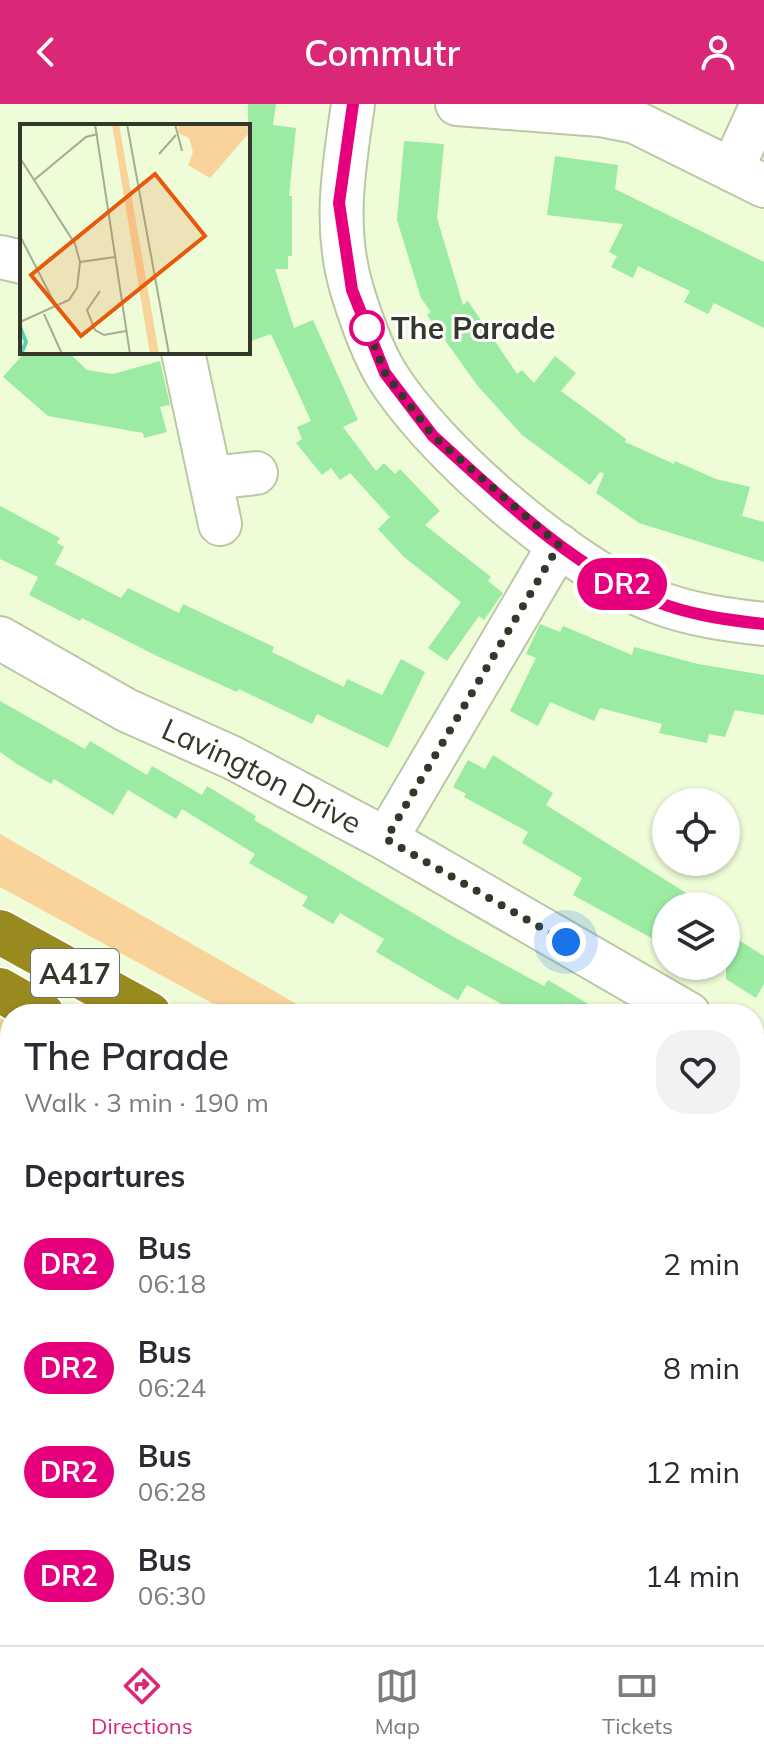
<!DOCTYPE html>
<meta charset="utf-8">
<style>
body{margin:0;font-family:Mulish,sans-serif;background:#f2f2f3;color:#2b2b33;height:100vh;display:flex;flex-direction:column;font-size:30px;white-space:nowrap}
*{box-sizing:border-box;margin:0}
p{font-size:26px;color:#7c7c81}
.icon{flex:none;width:44px;height:44px;fill:none;stroke:currentColor;stroke-width:2;stroke-linecap:round;stroke-linejoin:round}
.map{position:relative;flex:1;overflow:hidden}
.details{position:absolute;left:0px;top:900px;width:764px;height:642px;display:flex;flex-direction:column;background:#fff;border-radius:32px 32px 0 0;box-shadow:0 2px 6px #0004}
.details>*{flex:none}
.badge{padding:0 16px;border-radius:26px;font-size:28px;line-height:52px}
.controls{position:absolute;left:652px;top:684px;display:grid;gap:16px}
.controls a{display:grid;place-items:center;width:88px;height:88px;border-radius:50%;background:#fff;box-shadow:0 2px 6px #0004;font-size:40px}
.you{position:absolute;width:40px;height:40px;margin:-20px;border:6px solid #fff;border-radius:50%;background:#1a73e8;box-shadow:0 0 0 12px #1a73e833}
.map>.badge{position:absolute;translate:-50% -50%;box-shadow:0 0 0 4px #fff}
h2{padding:0 24px;font-size:30px;line-height:72px}
.round{display:grid;place-items:center;flex:none;width:84px;height:84px;border-radius:32px;background:#f2f2f3}
.summary{display:flex;align-items:center;justify-content:space-between;height:136px;padding:0 24px}
h1{font-size:38px;font-weight:600;line-height:60px}
ul{padding:0;list-style:none}
li{display:flex;align-items:center;gap:24px;height:104px;padding:0 24px}
li div{flex:1}
li b{display:block;font-size:30px}
li em{font-style:normal}
li .badge{min-width:88px;font-weight:700;text-align:center}
header{display:flex;justify-content:space-between;align-items:center;height:104px;padding:0 24px;background:#db2777;color:#fff;font-size:36px;font-weight:600}
.menu{display:flex;justify-content:space-around;align-items:center;height:112px;border-top:2px solid #e1e1e2;background:#fff;font-size:22px;color:#7c7c81}
.menu a{display:grid;justify-items:center;gap:4px}
.menu .on{color:#db2777}
.map>svg:first-child{display:block}
.green{fill:#f9d399}
.building{fill:#9beba3}
.lines{fill:none;stroke-linecap:round;stroke-linejoin:round}
.minor-casing{stroke:#bbc8a5;stroke-width:46}
.highway-casing{stroke:#fff;stroke-width:48}
.minor{stroke:#fff;stroke-width:42}
.highway{stroke:#988a1e;stroke-width:44}
.line-casing{stroke:#fff;stroke-width:18}
.line{stroke:#e6007e;stroke-width:12}
.walk{stroke:#33382a;stroke-width:8;stroke-dasharray:0 14.4}
.stop-dot{fill:#fff;stroke:#e6007e;stroke-width:4}
.labels{text-anchor:middle;dominant-baseline:central;stroke-width:6;stroke-linejoin:round;paint-order:stroke}
.shield{fill:#fff;stroke:#70746a;stroke-width:2}
.shield-label{font-size:28px;font-weight:bold;fill:#33382a}
.stop-label{font-size:30px;font-weight:bold;fill:#33382a;stroke:#fff;text-anchor:start}
.street-label{font-size:30px;fill:#33382a;stroke:#fff}
.inset-river{fill:none;stroke:#54d3ad;stroke-width:4}
.inset-road{fill:none;stroke:#a3ae92;stroke-width:2}
.view{fill:#e8590c;fill-opacity:0.15;stroke:#e8590c;stroke-width:4}
.inset-edge{fill:none;stroke:#33382a;stroke-width:4}
</style>
<header><svg class="icon" aria-label="back" viewBox="0 0 24 24"><path d="M15 5l-7 7 7 7"/></svg>Commutr<svg class="icon" aria-label="person" viewBox="0 0 24 24"><circle cx="12" cy="8" r="4"/><path d="M4 21q1-7 8-7t8 7"/></svg></header>
<div class="map">
<svg width="764" height="1541" viewBox="0 0 764 1541">
<rect width="100%" height="100%" fill="#eefcd8"/>
<path class="green" d="M0,730l314,180h-82l-232,-127z
M0,912l10,5v33l-10,-5z
M754,1158l10,6v53l-10,-6z
M754,1338l10,6v26l-10,-5z"/>
<path class="building" d="M248,0h28l-3,21 23,3 -7,68h3v60h-4v13h-13l19,59 19,-8 45,100 -15,7 33,44 8,-8 11,11 5,-5 40,42 -15,14 66,52 -3,4 15,12 -19,27 -5,-4 -32,45 -19,-13 33,-46 -57,-45 -26,-28 12,-12 -40,-44 -10,7 -9,-12 -9,7 -26,-32 6,-4 -5,-12 14,-6 -40,-87 -23,8 4,-116 -4,-1z
M404,37l40,3 -7,74 26,87 5,-4 49,73 5,-4 12,13 21,-27 21,17 -15,18 65,48 -1,3 49,22 1,-3 41,18 34,8 -8,29 22,6v40l-125,-39 -43,-30 8,-19 -4,-2 -10,13 -68,-50 -45,-50 -50,-70 4,-3 -10,-14 -24,-78z
M555,52l63,9 -3,24 149,73v66l-50,-25 -6,11 -24,-12 6,-11 -52,-25 -5,12 -22,-11 6,-11 -8,-4 14,-28 -76,-9z
M25,248h43l19,18 26,4 47,-13 10,44 -10,2 7,25 -23,6 -1,-5 -95,-17 -45,-39z
M0,402l60,32 -3,5 7,4 -9,17 66,34 7,-10 51,25 4,-9 91,43 -2,5 72,35 3,-8 35,16 19,-36 24,13 -37,76 -71,-34 -5,10 -73,-35 -2,3 -78,-35 -77,-39 -2,3 -51,-26 9,-18 -38,-18z
M540,520l20,8 3,-6 69,29 2,-8 64,17 66,11v40l-29,-5 -10,27 -16,-3 -2,9 -48,-10 3,-9 -62,-16 -6,13 -44,-19 -12,24 -28,-15 26,-53 -10,-4z
M0,597l85,48 5,-8 57,34 5,-9 50,29 5,-9 49,30 -2,4 198,116 92,50 4,-6 57,34h-102l4,-7 -40,-22 -9,15 -82,-48 8,-13 -44,-26 -7,11 -31,-18 6,-9 -59,-34 6,-9 -73,-45 -6,10 -48,-29 -15,25 -59,-36 -3,5 -34,-20 -17,-12z
M493,651l60,38 -7,12 161,101h-41v40l-93,-51 9,-17 -60,-35 6,-11 -64,-35 2,-3 -13,-7 15,-27 17,9z
M726,828l38,24v28l-8,14 -30,-19z"/>
<g class="lines">
<g class="minor-casing">
<g id="minor">
<path d="M353,0c-9,63 -20,123 -1,186 8,26 20,61 34,84 49,79 185,196 271,228 34,13 71,18 107,22"/>
<path d="M457,0l143,11 35,7 129,64"/>
<path d="M732,66l30,-66"/>
<path d="M0,153l22,5"/>
<path d="M183,248l37,172"/>
<path d="M211,374l45,-5"/>
<path id="s1" d="M0,534l126,72 107,48 153,81 303,175"/>
<path d="M386,735l173,-294"/>
<path d="M754,951l10,6"/>
</g>
</g>
<g class="highway-casing">
<path id="highway" d="M0,828l149,82
M0,886l42,24
M754,1254l10,6
M754,1316l10,5"/>
</g>
<use href="#minor" class="minor"/>
<use href="#highway" class="highway"/>
</g>
<g class="lines">
<g class="line-casing">
<path id="line" d="M353,0l-14,99 13,87 33,83 48,63c68,61 137,130 222,165 34,14 73,19 109,23"/>
</g>
<use href="#line" class="line"/>
<path class="walk" d="M367,224l-4,-11 22,56 48,63 126,109 -173,294 180,103"/>
</g>
<circle class="stop-dot" cx="367" cy="224" r="16"/>
<g class="labels">
<rect class="shield" x="31" y="845" width="88" height="48" rx="6"/>
<g class="shield-label">
<text x="75" y="869">A417</text>
</g>
<g class="stop-label">
<text x="391" y="224">The Parade</text>
</g>
<g class="street-label">
<text stroke="none"><textPath href="#s1" startOffset="296">Lavington Drive</textPath></text>
</g>
</g>
<g transform="translate(20 20)">
<rect width="230" height="230" fill="#eefcd8"/>
<path d="M92,0h7l40,230h-9zM159,0h71v8l-40,46 -22,-13 5,-13 -4,-14 -11,-5z" fill="#f9d399"/>
<path class="inset-river" d="M0,203l6,15 -5,12"/>
<path class="inset-road" d="M75,0l35,230M107,0l42,230M155,0l7,27M139,30l17,-19M0,34l55,86 5,18 -3,26 -8,12 -49,22M14,56l52,-43 12,-3M0,112l37,72M60,138l35,-5M80,167l-13,19 8,20 9,5 22,-4M24,190l18,40"/>
<path class="view" d="M135,50l50,62 -124,100 -50,-61z"/>
<rect width="230" height="230" class="inset-edge"/>
</g>
</svg>
<div class="controls">
<a><svg class="icon" aria-label="locate" viewBox="0 0 24 24"><circle cx="12" cy="12" r="6"/><path d="M12 2v4M12 18v4M2 12h4M18 12h4"/></svg></a>
<a><svg class="icon" aria-label="layers" viewBox="0 0 24 24"><path d="M12 4l9 5-9 5-9-5zM3 14l9 5 9-5"/></svg></a>
</div>
<div class="you" style="left:566px;top:838px"></div>
<b class="badge" style="left:622px;top:480px;background:#e6007e;color:#fff">DR2</b>
<section class="details">
<div class="summary"><div><h1>The Parade</h1><p>Walk · 3 min · 190 m</p></div><a class="round"><svg class="icon" aria-label="heart" viewBox="0 0 24 24"><path d="M12 20l-8-8c-3-5 5-10 8-4 3-6 11-1 8 4z"/></svg></a></div>
<h2>Departures</h2>
<ul>
<li><span class="badge" style="background:#e6007e;color:#fff">DR2</span><div><b>Bus</b><p>06:18</p></div><em>2 min</em></li>
<li><span class="badge" style="background:#e6007e;color:#fff">DR2</span><div><b>Bus</b><p>06:24</p></div><em>8 min</em></li>
<li><span class="badge" style="background:#e6007e;color:#fff">DR2</span><div><b>Bus</b><p>06:28</p></div><em>12 min</em></li>
<li><span class="badge" style="background:#e6007e;color:#fff">DR2</span><div><b>Bus</b><p>06:30</p></div><em>14 min</em></li>
</ul>
</section>
</div>
<nav class="menu">
<a class="on"><svg class="icon" aria-label="directions" viewBox="0 0 24 24"><path d="M12 3l9 9-9 9-9-9zM9 14v-3h6M13 9l2 2-2 2"/></svg>Directions</a>
<a><svg class="icon" aria-label="map" viewBox="0 0 24 24"><path d="M3 6l6-2 6 2 6-2v14l-6 2-6-2-6 2zM9 4v14M15 6v14"/></svg>Map</a>
<a><svg class="icon" aria-label="tickets" viewBox="0 0 24 24"><path d="M3 7h18v10H3zM15 7v10"/></svg>Tickets</a>
</nav>
